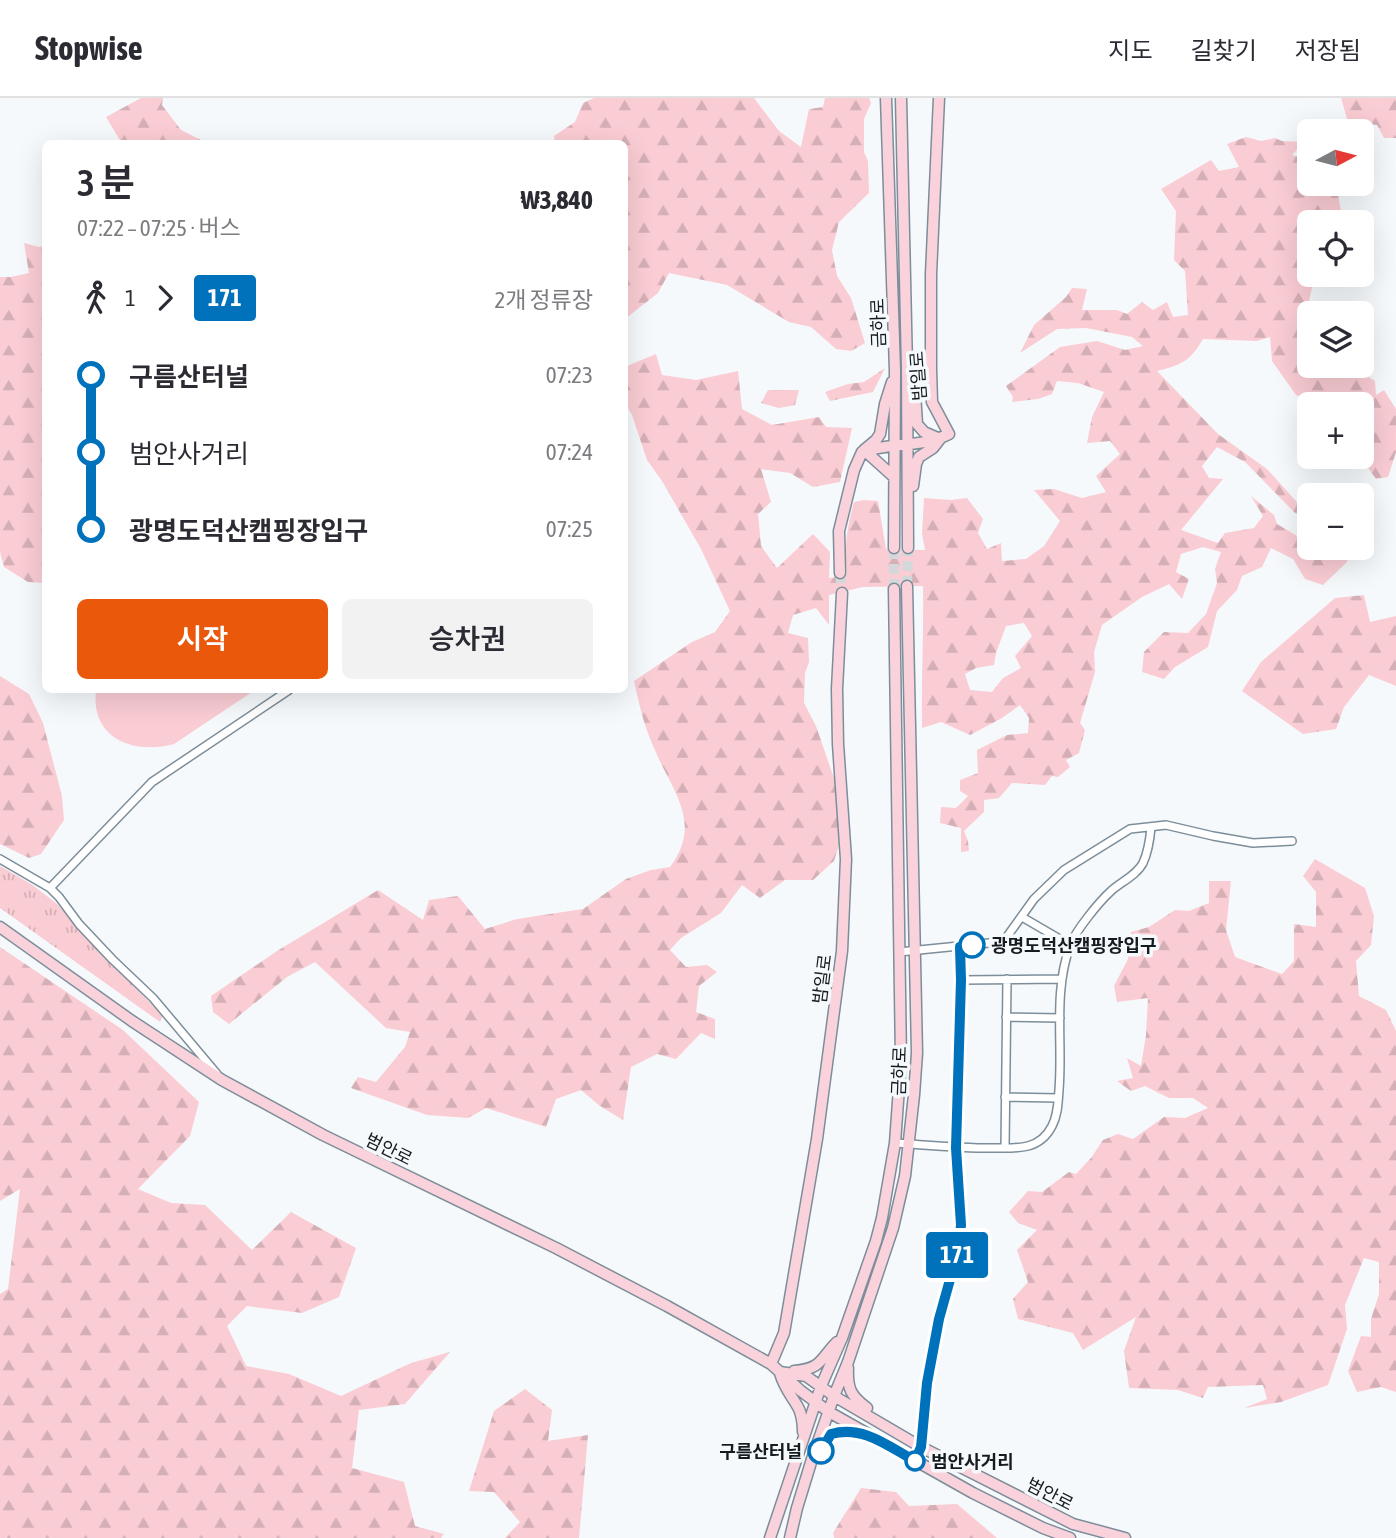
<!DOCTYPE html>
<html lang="ko">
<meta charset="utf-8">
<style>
body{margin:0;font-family:"Asap Condensed","Noto Sans KR",sans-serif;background:#f2f2f3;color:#2b2b33;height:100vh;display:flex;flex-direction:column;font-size:26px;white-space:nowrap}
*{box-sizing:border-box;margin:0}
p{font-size:23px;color:#7c7c81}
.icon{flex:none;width:38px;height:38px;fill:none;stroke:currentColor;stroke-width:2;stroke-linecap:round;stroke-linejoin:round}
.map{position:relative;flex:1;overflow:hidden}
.sheet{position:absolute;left:42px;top:42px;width:586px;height:553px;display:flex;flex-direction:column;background:#fff;border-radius:10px;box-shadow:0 7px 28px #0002}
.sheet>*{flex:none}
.badge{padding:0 14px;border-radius:5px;font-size:24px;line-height:46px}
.needle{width:46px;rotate:83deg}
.buttons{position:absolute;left:1297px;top:21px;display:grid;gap:14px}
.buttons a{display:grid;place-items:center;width:77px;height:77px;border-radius:10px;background:#fff;box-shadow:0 7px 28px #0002;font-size:35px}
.map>.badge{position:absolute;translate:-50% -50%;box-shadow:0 0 0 4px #fff}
.legs{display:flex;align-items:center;gap:10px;height:77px;padding:0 35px;font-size:23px}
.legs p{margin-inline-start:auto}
.headline{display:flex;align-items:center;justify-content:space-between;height:119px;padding:0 35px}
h1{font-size:38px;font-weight:600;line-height:52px}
.button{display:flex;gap:14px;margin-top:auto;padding:14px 35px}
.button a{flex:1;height:80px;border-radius:10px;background:#ea580c;color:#fff;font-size:28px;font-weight:600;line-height:80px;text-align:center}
.button a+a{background:#f2f2f3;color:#2b2b33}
ul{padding:0 35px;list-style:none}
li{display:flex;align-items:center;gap:24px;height:77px;font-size:26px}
li i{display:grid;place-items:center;width:10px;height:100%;margin:0 9px;background:currentColor}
li i::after{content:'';width:18px;height:18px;margin:-9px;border:5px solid;border-radius:50%;background:#fff}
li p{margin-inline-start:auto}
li:first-child i{background:linear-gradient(#0000 50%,currentColor 0)}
li:last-child i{background:linear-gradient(currentColor 50%,#0000 0)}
header{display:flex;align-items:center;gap:42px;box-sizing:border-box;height:98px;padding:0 35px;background:#fff;border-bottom:2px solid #e1e1e2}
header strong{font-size:33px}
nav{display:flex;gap:38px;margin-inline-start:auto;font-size:24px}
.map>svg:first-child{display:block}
.grass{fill:url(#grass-tufts)}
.forest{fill:url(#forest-firs);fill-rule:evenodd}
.garden{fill:#faccd4}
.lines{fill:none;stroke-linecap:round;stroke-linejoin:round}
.secondary-tunnel{stroke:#d4d8db;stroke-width:10;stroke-dasharray:10 5;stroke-linecap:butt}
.street-casing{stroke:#7c8e9a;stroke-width:10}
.secondary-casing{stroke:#7c8e9a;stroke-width:13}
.street{stroke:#fff;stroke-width:7}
.secondary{stroke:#fad2dc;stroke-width:10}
.line-1-casing{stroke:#fff;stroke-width:16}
.line-1{stroke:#0072bc;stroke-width:10}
.stop-1-dot{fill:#fff;stroke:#0072bc;stroke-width:3.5}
.labels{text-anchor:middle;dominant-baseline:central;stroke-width:7;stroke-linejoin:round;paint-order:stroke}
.street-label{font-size:18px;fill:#151c21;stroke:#f6f9fc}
.stop-label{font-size:18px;font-weight:bold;fill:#151c21;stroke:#f6f9fc;text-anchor:start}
</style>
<header>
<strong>Stopwise</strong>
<nav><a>지도</a><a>길찾기</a><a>저장됨</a></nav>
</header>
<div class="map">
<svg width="1396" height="1440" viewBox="0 0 1396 1440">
<defs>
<pattern id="grass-tufts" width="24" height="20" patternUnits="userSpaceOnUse" patternTransform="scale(1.75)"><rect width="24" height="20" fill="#faccd4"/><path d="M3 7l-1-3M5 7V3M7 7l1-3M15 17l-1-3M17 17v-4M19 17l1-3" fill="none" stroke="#d5afb6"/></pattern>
<pattern id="forest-firs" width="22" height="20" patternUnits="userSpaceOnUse" patternTransform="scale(1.75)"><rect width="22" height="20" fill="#faccd4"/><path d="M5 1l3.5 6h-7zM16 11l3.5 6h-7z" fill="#d5afb6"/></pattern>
</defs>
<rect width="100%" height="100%" fill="#f6f9fc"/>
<path class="grass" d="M0,768l31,18 25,19 58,63 49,50 -3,6 -160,-114z"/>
<path class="forest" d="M141,0h22l-1,7 19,25 26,13h-90l4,-1 -15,-25z
M594,0h160l25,33 22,16 8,-38 14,-2 2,-9h44l2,5 -7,16v33l4,9 1,32 -30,29 -7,28 5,26 14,22 14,45 -14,8 -15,-2 -25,-22 -22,-5 -62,-37 -58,-12 -11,20 -33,26v-175l-70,-1 -1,-7 21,-14 8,-19z
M1341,0h55v40h-12l-7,-13 -29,-3z
M1246,39l15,4 14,-3 7,3 22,1 -12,13 13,4 4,-3v28h27l7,38h-34v53h6l-7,30 6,8h-5v53h47l-4,4 12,4 11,7 1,14 8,-5 12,19v43l-8,25 -12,2 -8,-11 -15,-3 -9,-8h18v-53h-53v4l-2,-9 -11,-4 -24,-34 -2,-24 -13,4 -54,-2c-13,22 -21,26 -46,32l61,63 49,35 29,32 13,10v10l-14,-8 -50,-51 -28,-15 -15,19 7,12 14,1 -42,51 37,13 7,-10 29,-5 9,-12 -12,-20 23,19 3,9 32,19v5l42,1 -4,13 -24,23 -18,-6 -12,-20 -22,-11 -9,19 -20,9 -5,14 -20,21 -9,36 -33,20 -11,12 -22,-7 2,-20 20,-20 24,1 18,-19 11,-31 -2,-14 6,-17 -18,-5 -22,7 -5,18 13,7 -7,20 -13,-15 -27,13 -40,28 -8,27 1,20 -15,51 5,7 -6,23 -13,7 4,7 -12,10 -6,-1 -7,9 -33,-2 -13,15 -15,2v12l-20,19 4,10 1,10 -8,1v-24l-21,-5 1,-16 15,1 12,-12 -8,-5v-11l18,-7 -1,-23 30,-15 21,-2 1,-15 -9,-13 -18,13 -32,17 -29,-13 -19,6c-1,-47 2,-95 1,-142l-60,1 -34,8v30l-13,-17 -23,7 -5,18 20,5 1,24 -4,11 -1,30 12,23 21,61 3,55 -6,19 -21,19h-28l-25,18 -18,-13 -21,28 -40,25 -11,12 16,17 21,-2 10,7 -18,14 -3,26 19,7v20l-14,-6 -25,26 -19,-5 -26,13 -8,53 -23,-14 -19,-16 -25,9 -10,28 -60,-19 -18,10 -41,-3 -76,-27 7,-11 18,5 29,-35 5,-15 -24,-4 -71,-66 -28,15 -58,47 -16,-12 -2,-16 66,-45 101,-61 45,30 6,-20 29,-4 27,33 32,-10 66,-10 43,-30 25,-9 19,-3c34,-45 1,-77 -16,-119 -10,-22 -15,-44 -20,-67l58,-39 23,-10 15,-21 -29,-62 -39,-68 -15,-21 -15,-45 -7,-12v-40l2,3 29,-12 6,21 34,5 42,-9 4,38 30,16 47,-8 7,10 26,1 -12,54 -27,5 -23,-14 -29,-4 10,33 -13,12 3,32 16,22 36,-34 17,18 -1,26 16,-2 2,-2c-3,-30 0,-44 7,-72l10,-2 14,1 8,48 39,1 -3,-16 2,-36 27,2 16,-2 16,21 -5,14 9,16 14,-6 1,18 24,-2 18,-13 16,-25 -26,-31 20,-1 28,9 24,-6 -10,-16 24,-22 -10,-13 -23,2 5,-26 12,-25 -26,-9 -21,-2 -5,13 -14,5 -26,3 1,-5 -7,-11 54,-39 37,-6 28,9 18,-4 -11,-9 -46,-9 -29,1 -37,24 14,-28 32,-28 6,-9 15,1 -5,21h35l10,4 15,-12 11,8 14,-8 6,15 15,-2 -3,-44 -11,-11 2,-49 -15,-22 50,-29 8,11 20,-4 -12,-23zM1024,525l8,13 -17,20 6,12 -18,10 -11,14 -22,-2 -5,-16 11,-6 18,-3 2,-12 10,-27z
M24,145l15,4 6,-2v338l-17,-1 -24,-15 -4,-15v-275h11l18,-4z
M885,270l-12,24 -43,9 -5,-9 23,-8 16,-2z
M768,292h31l-4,15 -16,3 -18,-5z
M1364,497l6,27 26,-6v70l-27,-11 -25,32 -8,22 -33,5 -61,-43 19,-29 74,-64z
M0,578l29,18 14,29 19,73 2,24 -23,34 -12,4 -29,-14z
M1315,761l50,29 9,28 -3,29 -15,16 3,35 27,14 10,21v361l-15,-5 -24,5 -9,-21 13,-35 10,1v-18l8,-25v-32l-15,-4 -19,47 2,24 -19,56 -47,17 -37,6 23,-9 -4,-14 -55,2 -5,11 -25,-8 -49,-2 -5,-37 12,-34 -53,33 -10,-17 -55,-14 -5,-20 15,-17 -11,-32 20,-20 -19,-7 -9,-11 19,-21 14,1 27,-20 7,2 15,-16 12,-18 15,-6 15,5 31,-22 21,1 23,-10 -15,-10h-24l-24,-12 -14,5 -14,-10 16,-3 -6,-20 14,8 5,-31 2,-37 -31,4 -3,-16 14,-27 3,-27 18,-5 26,-17 14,1 20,-8v-22h22l-5,49 9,27 47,17 12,-13v-37l22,3v-35l-13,-16z
M0,849l123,83 76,72 -9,34 -52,53 33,14 34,2 47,45 39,-38 65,36 -17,49 -37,16 -55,-7 -20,20 19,40 43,8 52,22 70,-33 39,-11 -45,52 -46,6 -7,58 52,14 11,44 29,8 -3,4h-441v-244l8,-5 12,-100 -20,12z
M525,1291l27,21 -4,31 40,-6 -9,103h-74l15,-16 -26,-30 -25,-1 25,-80z
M861,1390l35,4 13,14 48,-2 40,34h-163l-1,-5z"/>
<path class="garden" d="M96,592h159l-81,54c-40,11 -84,-5 -78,-54z"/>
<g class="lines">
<path class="secondary-tunnel" d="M840,475l2,20
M907,488l1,-38
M894,491v-41"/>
<g class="street-casing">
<path id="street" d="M0,761l50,29 9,9 20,27 33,35 41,39 64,76
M50,790l102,-106 137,-92
M1022,819l48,28
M899,854l90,-9 17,-5 28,-39 30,-29 66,-41 36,-4 47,11 40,7 39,-2
M961,882l101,-1
M1006,919l54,1
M1005,999l53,1
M895,1045c32,2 63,5 96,5 12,0 25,1 37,-2 11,-3 19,-10 24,-20 6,-11 6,-24 7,-36 4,-47 -6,-98 11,-144 5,-15 29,-44 41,-55 10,-9 26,-16 32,-28 5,-11 7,-24 8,-36
M1005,1050l2,-169
M915,1363l6,-14 1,-10 5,-54 12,-64 19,-68 3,-26 -6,-77 6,-168 -1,-33"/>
</g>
<g class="secondary-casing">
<path id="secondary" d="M886,0l9,273 -1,177
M901,0l6,270 1,180
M910,280l5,15 2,31 7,8 16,7 -7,9 -14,9 -3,7 -3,22
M892,284l-7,22 -5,30 -4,6 -12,10 30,27
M840,475l-1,-42 15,-61 8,-18c28,-10 60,-4 87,-18l-17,-32 -1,-33v-95l8,-176
M0,829l132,94 90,59 101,55 233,113 111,58 104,58 30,27 28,21 144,81 70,35 27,10
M771,1266l13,-31 33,-194 25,-188 4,-92 -8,-115 -1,-55 5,-96
M848,1270c-1,21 3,28 19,40
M794,1273c28,-2 26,-12 43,-29
M780,1274l26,4 28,20 87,51 152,77 52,14
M780,1275c4,15 12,23 19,36 3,7 4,16 4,23
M820,1353l11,-17 14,-3 16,2
M770,1440l51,-152 21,-48 34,-97 6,-23 13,-75 6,-83 -7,-471
M790,1440l7,-30 15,-49 22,-63 14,-34 45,-134 12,-52 9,-81 3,-42 -10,-467"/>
</g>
<use href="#street" class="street"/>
<use href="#secondary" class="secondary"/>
</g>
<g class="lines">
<g class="line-1-casing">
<path id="line-1" d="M821,1353l10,-17c32,-9 57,12 84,27l6,-14 1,-10 5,-54 12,-64 19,-68 3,-26 -5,-77 5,-168 -1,-33 12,-2"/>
</g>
<use href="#line-1" class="line-1"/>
</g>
<g class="stop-1-dot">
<circle cx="972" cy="847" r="12"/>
<circle cx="821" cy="1353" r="12"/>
<circle cx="915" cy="1363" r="9"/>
</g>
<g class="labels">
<g class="street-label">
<text transform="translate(878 225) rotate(-92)">금하로</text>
<text transform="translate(918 278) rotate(-94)">밤일로</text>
<text transform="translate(822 881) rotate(-83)">밤일로</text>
<text transform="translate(899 973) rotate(-88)">금하로</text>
<text transform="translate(389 1051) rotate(26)">범안로</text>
<text transform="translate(1050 1396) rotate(27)">범안로</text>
</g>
<g class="stop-label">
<text x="991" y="847">광명도덕산캠핑장입구</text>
<text x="802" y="1353" text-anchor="end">구름산터널</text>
<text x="931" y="1363">범안사거리</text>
</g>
</g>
</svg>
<div class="buttons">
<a><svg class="needle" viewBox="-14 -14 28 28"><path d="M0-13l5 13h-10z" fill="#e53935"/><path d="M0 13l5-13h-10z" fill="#7c7c81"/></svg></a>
<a><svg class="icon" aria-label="locate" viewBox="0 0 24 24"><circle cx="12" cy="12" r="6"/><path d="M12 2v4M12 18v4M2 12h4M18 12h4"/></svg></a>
<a><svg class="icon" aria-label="layers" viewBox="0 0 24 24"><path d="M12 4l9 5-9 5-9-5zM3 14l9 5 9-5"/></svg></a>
<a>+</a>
<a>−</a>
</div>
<b class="badge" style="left:957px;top:1157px;background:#0072bc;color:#fff">171</b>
<section class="sheet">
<div class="headline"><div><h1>3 분</h1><p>07:22 – 07:25 · 버스</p></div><b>₩3,840</b></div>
<div class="legs"><svg class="icon" aria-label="walk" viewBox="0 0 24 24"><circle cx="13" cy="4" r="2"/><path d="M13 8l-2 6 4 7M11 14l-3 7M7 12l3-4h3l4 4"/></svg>1<svg class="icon" aria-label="forward" viewBox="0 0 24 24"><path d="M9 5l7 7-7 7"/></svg><b class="badge" style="background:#0072bc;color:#fff">171</b><p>2개 정류장</p></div>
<ul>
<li><i style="color:#0072bc"></i><b>구름산터널</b><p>07:23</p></li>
<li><i style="color:#0072bc"></i><span>범안사거리</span><p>07:24</p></li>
<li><i style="color:#0072bc"></i><b>광명도덕산캠핑장입구</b><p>07:25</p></li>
</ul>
<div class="button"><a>시작</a><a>승차권</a></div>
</section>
</div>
